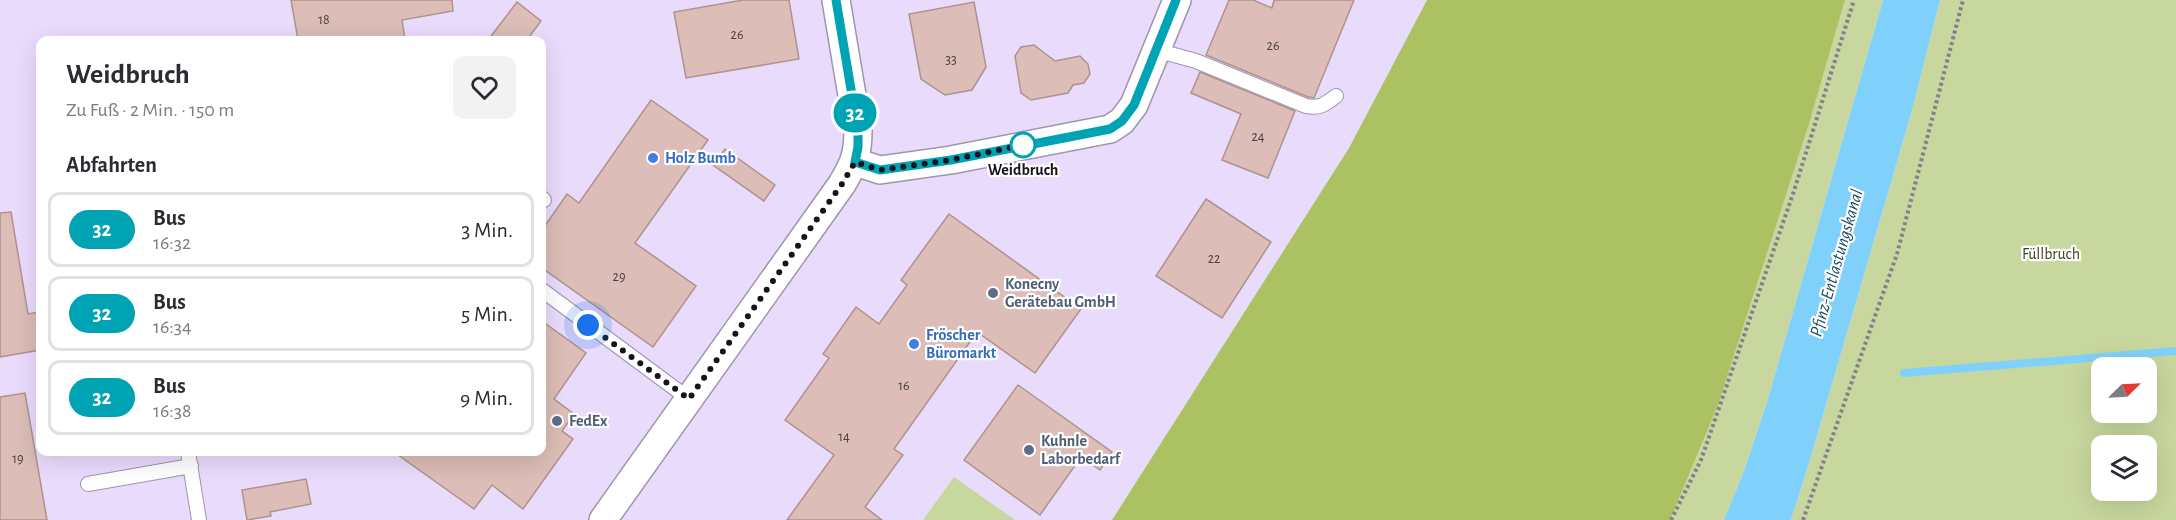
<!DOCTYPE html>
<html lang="de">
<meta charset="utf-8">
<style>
body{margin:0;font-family:"Alegreya Sans",sans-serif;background:#f2f2f3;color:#2b2b33;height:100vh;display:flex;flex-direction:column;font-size:22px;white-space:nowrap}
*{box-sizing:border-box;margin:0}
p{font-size:20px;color:#7c7c81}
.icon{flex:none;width:33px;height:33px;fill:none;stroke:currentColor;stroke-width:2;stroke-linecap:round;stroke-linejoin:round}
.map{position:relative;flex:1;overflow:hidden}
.details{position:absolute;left:36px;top:36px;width:510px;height:420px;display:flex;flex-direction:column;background:#fff;border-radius:12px;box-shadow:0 6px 24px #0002}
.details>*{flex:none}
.badge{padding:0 12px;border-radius:20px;font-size:21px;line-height:39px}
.needle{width:39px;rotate:66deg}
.controls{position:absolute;left:2091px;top:357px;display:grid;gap:12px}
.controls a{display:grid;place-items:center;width:66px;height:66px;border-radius:12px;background:#fff;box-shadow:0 6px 24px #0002;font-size:30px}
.you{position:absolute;width:30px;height:30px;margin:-15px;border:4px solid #fff;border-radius:50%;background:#1a73e8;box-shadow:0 0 0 9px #1a73e833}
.map>.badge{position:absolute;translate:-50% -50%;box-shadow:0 0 0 3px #fff}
h2{padding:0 30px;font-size:22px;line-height:54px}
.round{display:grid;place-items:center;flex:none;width:63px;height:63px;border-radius:12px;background:#f2f2f3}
.headline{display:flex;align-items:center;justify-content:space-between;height:102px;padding:0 30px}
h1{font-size:28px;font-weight:700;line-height:45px}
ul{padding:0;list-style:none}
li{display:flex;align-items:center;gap:18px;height:75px;margin:0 12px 9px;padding:0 18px;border:3px solid #e1e1e2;border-radius:12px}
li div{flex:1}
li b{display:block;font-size:22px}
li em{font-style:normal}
li .badge{min-width:66px;font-weight:700;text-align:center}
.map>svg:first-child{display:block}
.built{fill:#e9dbfc;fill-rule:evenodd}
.green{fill:#c8d79e;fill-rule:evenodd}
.forest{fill:#abc162}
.water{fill:#7fd1fb}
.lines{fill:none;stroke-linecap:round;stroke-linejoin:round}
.stream{stroke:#7fd1fb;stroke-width:8}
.building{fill:#dcbdb7;stroke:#af928c;stroke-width:1.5}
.service-casing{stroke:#9f95ad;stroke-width:16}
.minor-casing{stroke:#9f95ad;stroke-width:30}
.path{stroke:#847e8d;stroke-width:4;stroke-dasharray:3 3;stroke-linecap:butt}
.service{stroke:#fff;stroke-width:14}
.minor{stroke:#fff;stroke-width:27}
.line-casing{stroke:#fff;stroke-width:14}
.line{stroke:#00a3b4;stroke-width:9}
.walk{stroke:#17131c;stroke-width:6;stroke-dasharray:0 10.8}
.stop-dot{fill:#fff;stroke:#00a3b4;stroke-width:3}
.shop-dot{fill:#3f7fe0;stroke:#fff;stroke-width:2}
.service-dot{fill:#5c6f8a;stroke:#fff;stroke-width:2}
.labels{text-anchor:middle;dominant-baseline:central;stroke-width:4.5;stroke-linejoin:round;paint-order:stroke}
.number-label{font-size:14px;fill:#483e43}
.shop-label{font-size:16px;font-weight:bold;fill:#366cbe;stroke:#fff;text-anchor:start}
.stop-label{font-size:16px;font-weight:bold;fill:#17131c;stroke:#fff}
.park-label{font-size:16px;fill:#3a431c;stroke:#fff}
.service-label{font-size:16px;font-weight:bold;fill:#4e5e75;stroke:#fff;text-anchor:start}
.water-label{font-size:18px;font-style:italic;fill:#1c4a5f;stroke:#fff}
</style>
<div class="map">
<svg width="2176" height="520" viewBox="0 0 2176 520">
<rect width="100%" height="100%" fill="#f2eafe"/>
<path class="built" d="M0,0h1427l-78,148 -237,372h-1112zM40,40h502v412h-502z"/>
<path class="green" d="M1845,0h38l-116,402 -23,69 -20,49h-54l48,-115 91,-281z
M1940,0h236v520h-385l18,-57 102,-349zM2102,368h44v44h-44zM2102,446h44v44h-44z
M954,477l61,43h-92z"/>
<path class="forest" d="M1427,0h418l-36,124 -91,281 -48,115h-558l237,-372z"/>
<path class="water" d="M1883,0h57l-29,114 -102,349 -18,57h-67l20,-49 23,-69z"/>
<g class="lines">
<path class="stream" d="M1904,373l272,-22"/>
</g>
<path class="building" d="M291,0h161l1,11 -51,9 3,20h-107z
M743,0h46l10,59 -113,19 -12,-66z
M1229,0h24l19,8 2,-8h80l-40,98 -6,-1 -102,-42z
M517,2l24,19 -14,19h-39z
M974,2l12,65 -14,23 -27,5 -24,-16 -12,-65z
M1034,45l21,16 25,-5 8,8 2,10 -6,9 -11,2 -5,8 -37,7 -10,-7 -6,-37 6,-9z
M1200,72l95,39 -27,67 -46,-18 19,-46 -50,-21z
M651,100l57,40 -73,103 61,43 -43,61 -111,-79v-38l25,-36 12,9z
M725,149l50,36 -11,16 -51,-36z
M1206,199l65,43 -49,76 -66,-42z
M11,212l17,102 12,-2v38l-40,7v-144z
M949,214l132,95 -46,64 -58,-41 -83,117 9,6 -38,52 17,13h-95l47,-65 -49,-35 44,-62 -6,-4 33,-47 23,17 28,-39 -6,-5z
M542,321l44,32 -32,46 20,15 -12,17 11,8 -50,70 -31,-24 -18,24 -80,-57h148z
M1018,385l94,67 -12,18 -19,-13 -41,58 -76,-55z
M25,393l22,127h-47v-123z
M306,479l5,25 -41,8 1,4 -24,4 -5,-30z"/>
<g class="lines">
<g class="service-casing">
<path id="service" d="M1156,50l40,11 110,45c14,3 19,-2 30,-10
M542,198l2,2
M542,290l147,109
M188,452l11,68
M88,484l103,-18"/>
</g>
<g class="minor-casing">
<path id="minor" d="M855,162l25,8 71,-10 159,-31 12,-8 12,-16 43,-105
M603,520l239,-336c12,-20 16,-30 16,-53l-22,-131"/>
</g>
<path class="path" d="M1671,520l30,-60 93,-269 60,-191
M1803,520l94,-266 66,-254"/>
<use href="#service" class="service"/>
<use href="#minor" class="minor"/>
</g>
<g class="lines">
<g class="line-casing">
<path id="line" d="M836,0l22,131v16l-3,15 25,8 71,-10 159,-31 12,-8 12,-16 42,-105"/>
</g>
<use href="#line" class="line"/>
<path class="walk" d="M588,325l101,74 153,-215 13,-22 25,8 71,-10 72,-15"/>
</g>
<circle class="stop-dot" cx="1023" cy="145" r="12"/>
<g class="shop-dot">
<circle cx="653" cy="158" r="6"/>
<circle cx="914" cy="344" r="6"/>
</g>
<g class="service-dot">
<circle cx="993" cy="293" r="6"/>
<circle cx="557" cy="421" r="6"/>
<circle cx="1029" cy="450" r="6"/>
</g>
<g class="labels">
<g class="number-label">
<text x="324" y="20">18</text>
<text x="737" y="35">26</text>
<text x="1273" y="46">26</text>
<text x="951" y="60">33</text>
<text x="1258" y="137">24</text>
<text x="1214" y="259">22</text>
<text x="619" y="277">29</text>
<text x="904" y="386">16</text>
<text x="844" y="437">14</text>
<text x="18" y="459">19</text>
</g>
<g class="shop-label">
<text x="665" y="158">Holz Bumb</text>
<text x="926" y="335">Fröscher<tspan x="926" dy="18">Büromarkt</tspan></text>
</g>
<g class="stop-label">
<text x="1023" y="170">Weidbruch</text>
</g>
<g class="park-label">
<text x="2051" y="254">Füllbruch</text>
</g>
<g class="service-label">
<text x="1005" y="284">Konecny<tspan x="1005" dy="18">Gerätebau GmbH</tspan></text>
<text x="569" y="421">FedEx</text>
<text x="1041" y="441">Kuhnle<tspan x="1041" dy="18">Laborbedarf</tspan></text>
</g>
<g class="water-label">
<text transform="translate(1837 263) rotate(-74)">Pfinz-Entlastungskanal</text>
</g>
</g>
</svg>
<div class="controls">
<a><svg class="needle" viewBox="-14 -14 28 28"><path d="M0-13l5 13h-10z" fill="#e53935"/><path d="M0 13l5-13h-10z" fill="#7c7c81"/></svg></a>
<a><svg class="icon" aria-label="layers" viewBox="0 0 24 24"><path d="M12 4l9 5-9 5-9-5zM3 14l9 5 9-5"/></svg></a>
</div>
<div class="you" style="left:588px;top:325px"></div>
<b class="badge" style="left:855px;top:113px;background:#00a3b4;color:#fff">32</b>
<section class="details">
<div class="headline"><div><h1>Weidbruch</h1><p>Zu Fuß · 2 Min. · 150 m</p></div><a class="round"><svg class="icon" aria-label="heart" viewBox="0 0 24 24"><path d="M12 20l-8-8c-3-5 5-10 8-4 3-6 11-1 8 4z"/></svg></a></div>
<h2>Abfahrten</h2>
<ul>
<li><span class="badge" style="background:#00a3b4;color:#fff">32</span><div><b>Bus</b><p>16:32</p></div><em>3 Min.</em></li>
<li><span class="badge" style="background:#00a3b4;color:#fff">32</span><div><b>Bus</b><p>16:34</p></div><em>5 Min.</em></li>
<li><span class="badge" style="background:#00a3b4;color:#fff">32</span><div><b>Bus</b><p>16:38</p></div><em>9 Min.</em></li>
</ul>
</section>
</div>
